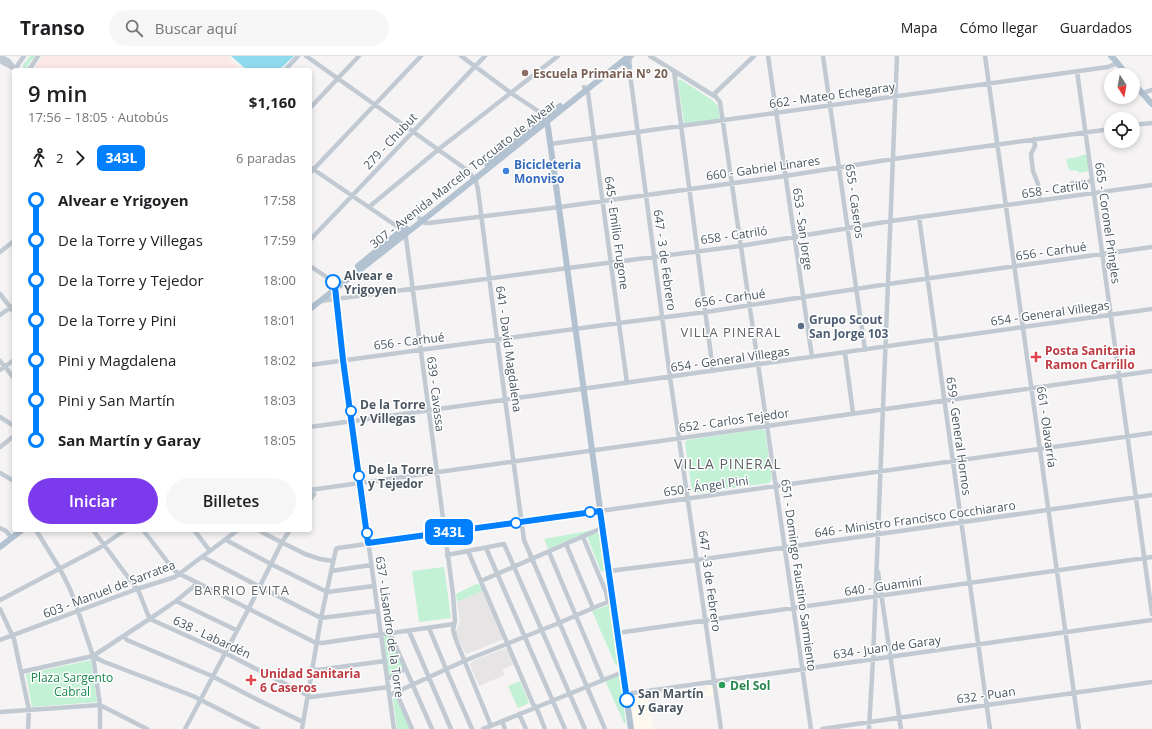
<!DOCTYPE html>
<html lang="es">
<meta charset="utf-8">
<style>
body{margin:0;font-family:"Open Sans",sans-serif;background:#f6f6f6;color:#202124;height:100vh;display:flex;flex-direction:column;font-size:15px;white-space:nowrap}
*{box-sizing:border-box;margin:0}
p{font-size:13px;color:#757577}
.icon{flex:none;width:22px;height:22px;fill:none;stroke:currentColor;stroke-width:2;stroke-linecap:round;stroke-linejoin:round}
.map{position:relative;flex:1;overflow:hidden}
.panel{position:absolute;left:12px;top:12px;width:300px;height:464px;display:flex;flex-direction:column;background:#fff;border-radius:4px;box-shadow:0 2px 6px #0003}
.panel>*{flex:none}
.badge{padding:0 8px;border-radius:6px;font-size:14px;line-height:26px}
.needle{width:26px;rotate:169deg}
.buttons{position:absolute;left:1104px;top:12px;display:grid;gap:8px}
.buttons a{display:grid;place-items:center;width:36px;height:36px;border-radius:50%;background:#fff;box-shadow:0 2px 6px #0003;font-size:20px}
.map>.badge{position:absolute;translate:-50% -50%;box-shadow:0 0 0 2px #fff}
.legs{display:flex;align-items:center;gap:6px;height:44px;padding:0 16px;font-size:13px}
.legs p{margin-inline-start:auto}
.overview{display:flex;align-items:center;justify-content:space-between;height:68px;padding:0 16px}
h1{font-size:22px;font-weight:600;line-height:30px}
.button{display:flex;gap:8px;margin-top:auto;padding:8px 16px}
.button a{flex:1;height:46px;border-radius:24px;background:#7c3aed;color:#fff;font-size:16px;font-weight:600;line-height:46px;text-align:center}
.button a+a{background:#f6f6f6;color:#202124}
ul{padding:0 16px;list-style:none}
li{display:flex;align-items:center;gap:14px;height:40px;font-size:15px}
li i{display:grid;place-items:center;width:6px;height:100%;margin:0 5px;background:currentColor}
li i::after{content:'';width:10px;height:10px;margin:-5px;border:3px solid;border-radius:50%;background:#fff}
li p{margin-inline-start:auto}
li:first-child i{background:linear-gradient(#0000 50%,currentColor 0)}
li:last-child i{background:linear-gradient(currentColor 50%,#0000 0)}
header{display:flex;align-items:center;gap:24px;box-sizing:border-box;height:56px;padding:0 20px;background:#fff;border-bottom:1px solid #e0e0e0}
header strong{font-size:19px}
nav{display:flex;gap:22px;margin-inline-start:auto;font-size:14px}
.search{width:280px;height:36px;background:#f6f6f6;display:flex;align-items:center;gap:10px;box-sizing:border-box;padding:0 14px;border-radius:22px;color:#757577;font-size:15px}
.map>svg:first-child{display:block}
.commercial{fill:#fdf9ef}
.education{fill:#e6e4e5}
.medical{fill:#fce8e6}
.green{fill:#c3f1d5}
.water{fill:#90daee}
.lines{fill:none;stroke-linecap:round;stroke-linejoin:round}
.minor{stroke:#c1cad2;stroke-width:4.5}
.major{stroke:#b3c2d1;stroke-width:6}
.line-1-casing{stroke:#fff;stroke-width:9}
.line-1{stroke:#007fff;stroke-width:6}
.education-dot{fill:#8d6e63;stroke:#fff;stroke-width:1.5}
.shop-dot{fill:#3f7fe0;stroke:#fff;stroke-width:1.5}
.stop-1-dot{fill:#fff;stroke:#007fff;stroke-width:2}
.service-dot{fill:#5c6f8a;stroke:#fff;stroke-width:1.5}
.health-dot{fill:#e0444e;stroke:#fff;stroke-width:1.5}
.leisure-dot{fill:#2e9e5b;stroke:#fff;stroke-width:1.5}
.labels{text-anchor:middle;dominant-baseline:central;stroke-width:3;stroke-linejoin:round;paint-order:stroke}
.education-label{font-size:12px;font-weight:bold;fill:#785e54;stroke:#fff;text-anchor:start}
.street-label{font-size:12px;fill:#4a5661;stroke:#fff}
.shop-label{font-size:12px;font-weight:bold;fill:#366cbe;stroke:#fff;text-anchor:start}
.stop-label{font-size:12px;font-weight:bold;fill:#4a5661;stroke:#fff;text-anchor:start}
.service-label{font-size:12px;font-weight:bold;fill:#4e5e75;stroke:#fff;text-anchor:start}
.health-label{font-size:12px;font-weight:bold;fill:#be3a42;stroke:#fff;text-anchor:start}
.park-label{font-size:12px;fill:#17864f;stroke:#fff}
.leisure-label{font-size:12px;font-weight:bold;fill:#27864d;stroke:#fff;text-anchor:start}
.neighbourhood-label{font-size:13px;letter-spacing:1px;fill:#5f6368;stroke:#fff}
.quarter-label{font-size:14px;letter-spacing:1px;fill:#5f6368;stroke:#fff}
</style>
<header>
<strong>Transo</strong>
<div class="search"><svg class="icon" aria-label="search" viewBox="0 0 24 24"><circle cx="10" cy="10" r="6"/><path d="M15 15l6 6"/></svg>Buscar aquí</div>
<nav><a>Mapa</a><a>Cómo llegar</a><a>Guardados</a></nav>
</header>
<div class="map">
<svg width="1152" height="673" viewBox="0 0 1152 673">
<rect width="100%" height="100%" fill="#f5f3f3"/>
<path class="commercial" d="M706,629h5l2,1 1,9 -18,3 -1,-5 12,-2z
M648,637l5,36h-19l-4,-31 3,-3z"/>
<path class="education" d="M484,534l20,49 -38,15 -10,-19v-4l4,-10 -3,-19z
M505,592l3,1 7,15 -13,6 3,5 -26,11 -9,-21 1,-3z"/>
<path class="medical" d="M43,0h97l3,2 3,-2h81l15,14h-208v-2z"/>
<path class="green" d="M30,0h5l-10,13 -2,-2v-2z
M680,23l32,21 6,6 2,12 -1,1 -33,5 -2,-1 -6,-42z
M1087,98l2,17 -10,2 -1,-2 -9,-1 -3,-11 13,-2v-1z
M762,373l3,2 7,49 -3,3 -74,10 -3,-2 -7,-48 2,-3z
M593,474l-45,19 -4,-10z
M600,476l5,38 -4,2 -14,-36z
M444,511l7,51 -32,4 -7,-51z
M476,528l5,1 3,5 -27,12 -1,-8z
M609,549l9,60 -2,1 -24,-55z
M389,579l15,34 -15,8 -6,-41z
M91,604l6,42 -65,5 -6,-33z
M619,619l7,48h-2l-19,-43z
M520,625l9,22 -11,5 -10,-22z
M395,641l1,1 14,31h-13l-4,-30z"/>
<path class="water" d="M231,0h63l-15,14h-32z"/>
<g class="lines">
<path class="minor" d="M0,0l9,5 6,8
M306,0l161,114 9,11 2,9 19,149 27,201 81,189
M461,0l50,37 27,18 7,7
M632,0l-2,2 -1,8 41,311 51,352
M650,0l66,41 4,5 91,627
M768,0l44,301
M823,0l42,294
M985,0l94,673
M0,5l13,7
M15,13l9,-13
M29,14l9,-14
M285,14l13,-14
M674,15l39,300
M1077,15l75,543
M584,31l4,6 39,290
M1143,38l3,-2 6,-2
M713,39l41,-39
M310,52l49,-52
M1133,69l19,-2
M1034,83l1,7 -4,8 2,17 5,13 2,17
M550,88l558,-77 7,-3
M310,111l88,60 4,4 4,7 47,356 2,27 -2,9 3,10 35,86
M310,117l111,-117
M1072,127l20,-2
M369,151l70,-58 119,-93
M919,161l71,512
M419,162l6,5h4l131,-16 225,-31 108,-17 218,-30
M310,184l175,-184
M0,196l14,-11
M310,210l21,14 4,7 25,195 34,247
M0,238l14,18
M320,245l248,-33 172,-22 151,-25 261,-36
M0,259l14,-10
M845,297l8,60
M0,305l14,17
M310,309l309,-42 87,-11 182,-28 264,-37
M0,314l14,-10
M0,361l14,9
M310,371l842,-118
M0,391l14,-11
M0,417l14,8
M310,434l457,-64 385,-55
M310,444l4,-6
M0,472l6,3 6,7
M36,474l24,39 10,20 8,22 15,45 7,49v24
M93,474l46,62 9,23 4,5 73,33 86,44 78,-10
M143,474l30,39 5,4 136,69 8,1 132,-19
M194,474l16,21
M259,474l6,4 40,20 15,5 13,2
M583,481l23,55 2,10
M226,484l45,24 56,28 47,-6
M566,488l27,64
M486,492l79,181
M468,495l65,153 4,5 8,20
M549,496l54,128
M447,499l57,-11 81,185
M203,501l57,30 61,31 56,-7
M331,515l40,-6
M609,515l88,-11 455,-65
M878,516l23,157
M481,525l121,-53
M0,544l99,-52 26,-18
M176,545l60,29
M0,553l14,30 15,71 -1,19
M429,572l17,41 26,60
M409,575l42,98
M390,577l42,96
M617,577l535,-76
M124,580l3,4 85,36 48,25 43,21
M0,584l137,-51 38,-12 63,-47
M93,600l9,5 91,35 65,33
M313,613l4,1 68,-9
M21,616l72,-16 58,-38 25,-17 22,-18
M387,623l18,-10
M396,636l16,37
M626,638l526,-74
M390,639l74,-34 95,-38 34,-15 15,-6h5
M0,656l100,-7 47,24
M519,658l7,15
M502,665l3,8
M185,673l64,-121 33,-66 8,-12
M302,673l19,-111 15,-69 2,-1 814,-115
M483,673l140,-57
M822,673l165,-24 165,-23
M869,673l4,-70 24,-603"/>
<path class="major" d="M1111,0l5,5 11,14
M622,6l4,1 3,3
M1133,27l19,21
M545,62l3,9 58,426 25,176
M487,108l73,-58
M358,210l38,-31 10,-7
M310,253l112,-88 207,-165
M0,491l22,-17"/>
</g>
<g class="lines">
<g class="line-1-casing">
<path id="line-1" d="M333,226l2,5 8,73 25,183 232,-32 27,189"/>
</g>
<use href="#line-1" class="line-1"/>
</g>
<circle class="education-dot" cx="525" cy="17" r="4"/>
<circle class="shop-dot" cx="506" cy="115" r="4"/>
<g class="stop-1-dot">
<circle cx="333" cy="226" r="7"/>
<circle cx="351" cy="355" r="5"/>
<circle cx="359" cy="420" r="5"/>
<circle cx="590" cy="456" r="5"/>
<circle cx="516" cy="467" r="5"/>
<circle cx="367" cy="477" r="5"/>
<circle cx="627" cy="644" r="7"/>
</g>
<circle class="service-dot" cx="801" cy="270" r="4"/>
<g class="health-dot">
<path d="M1034 295h4v4h4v4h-4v4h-4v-4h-4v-4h4z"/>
<path d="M249 618h4v4h4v4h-4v4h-4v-4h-4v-4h4z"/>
</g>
<circle class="leisure-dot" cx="722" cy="629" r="4"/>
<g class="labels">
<g class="education-label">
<text x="533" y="17">Escuela Primaria N° 20</text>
</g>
<g class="street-label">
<text transform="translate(832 39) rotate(-8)">662 - Mateo Echegaray</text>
<text transform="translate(390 85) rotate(-47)">279 - Chubut</text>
<text transform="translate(763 112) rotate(-8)">660 - Gabriel Linares</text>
<text transform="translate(463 118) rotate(-38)">307 - Avenida Marcelo Torcuato de Alvear</text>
<text transform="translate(1055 133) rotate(-8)">658 - Catriló</text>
<text transform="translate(855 145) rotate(82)">655 - Caseros</text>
<text transform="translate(1108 167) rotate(82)">665 - Coronel Pringles</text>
<text transform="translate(803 173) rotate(82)">653 - San Jorge</text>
<text transform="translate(617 177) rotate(82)">645 - Emilio Frugone</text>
<text transform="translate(734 179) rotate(-8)">658 - Catriló</text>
<text transform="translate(1051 195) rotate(-8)">656 - Carhué</text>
<text transform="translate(665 204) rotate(82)">647 - 3 de Febrero</text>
<text transform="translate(730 242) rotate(-8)">656 - Carhué</text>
<text transform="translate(1050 257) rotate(-8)">654 - General Villegas</text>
<text transform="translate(409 285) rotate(-7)">656 - Carhué</text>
<text transform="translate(509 293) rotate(82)">641 - David Magdalena</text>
<text transform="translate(730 303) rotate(-8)">654 - General Villegas</text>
<text transform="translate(436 338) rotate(83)">639 - Cavassa</text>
<text transform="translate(734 364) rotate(-8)">652 - Carlos Tejedor</text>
<text transform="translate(1047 371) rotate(82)">661 - Olavarría</text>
<text transform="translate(959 380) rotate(82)">659 - General Hornos</text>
<text transform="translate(706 430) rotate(-8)">650 - Ángel Pini</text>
<text transform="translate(915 463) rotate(-8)">646 - Ministro Francisco Cocchiararo</text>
<text transform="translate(799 519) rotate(82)">651 - Domingo Faustino Sarmiento</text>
<text transform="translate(710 525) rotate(82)">647 - 3 de Febrero</text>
<text transform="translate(883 530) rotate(-8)">640 - Guaminí</text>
<text transform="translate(109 533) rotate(-21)">603 - Manuel de Sarratea</text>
<text transform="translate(390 571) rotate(82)">637 - Lisandro de la Torre</text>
<text transform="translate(212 581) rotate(25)">638 - Labardén</text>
<text transform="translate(887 591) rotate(-8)">634 - Juan de Garay</text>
<text transform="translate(986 639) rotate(-8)">632 - Puan</text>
</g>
<g class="shop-label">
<text x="514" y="108">Bicicleteria<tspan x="514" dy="14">Monviso</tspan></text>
</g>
<g class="stop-label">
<text x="344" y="219">Alvear e<tspan x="344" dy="14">Yrigoyen</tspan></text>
<text x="360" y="348">De la Torre<tspan x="360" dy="14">y Villegas</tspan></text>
<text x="368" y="413">De la Torre<tspan x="368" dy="14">y Tejedor</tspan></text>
<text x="638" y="637">San Martín<tspan x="638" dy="14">y Garay</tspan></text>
</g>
<g class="service-label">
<text x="809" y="263">Grupo Scout<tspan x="809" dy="14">San Jorge 103</tspan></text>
</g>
<g class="health-label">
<text x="1045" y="294">Posta Sanitaria<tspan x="1045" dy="14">Ramon Carrillo</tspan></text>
<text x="260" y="617">Unidad Sanitaria<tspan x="260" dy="14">6 Caseros</tspan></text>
</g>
<g class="park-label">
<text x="72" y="621">Plaza Sargento<tspan x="72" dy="14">Cabral</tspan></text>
</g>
<g class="leisure-label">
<text x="730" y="629">Del Sol</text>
</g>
<g class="neighbourhood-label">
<text x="731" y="276">VILLA PINERAL</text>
<text x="242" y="534">BARRIO EVITA</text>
</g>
<g class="quarter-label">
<text x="728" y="407">VILLA PINERAL</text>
</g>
</g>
</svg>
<div class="buttons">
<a><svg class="needle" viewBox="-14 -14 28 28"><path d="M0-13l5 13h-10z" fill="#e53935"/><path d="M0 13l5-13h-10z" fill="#757577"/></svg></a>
<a><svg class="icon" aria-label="locate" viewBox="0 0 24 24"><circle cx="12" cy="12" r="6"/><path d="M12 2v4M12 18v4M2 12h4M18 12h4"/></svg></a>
</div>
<b class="badge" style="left:449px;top:476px;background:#007fff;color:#fff">343L</b>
<section class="panel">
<div class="overview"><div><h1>9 min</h1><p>17:56 – 18:05 · Autobús</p></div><b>$1,160</b></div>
<div class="legs"><svg class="icon" aria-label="walk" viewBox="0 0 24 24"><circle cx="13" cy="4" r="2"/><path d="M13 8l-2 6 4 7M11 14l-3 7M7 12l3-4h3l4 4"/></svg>2<svg class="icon" aria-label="forward" viewBox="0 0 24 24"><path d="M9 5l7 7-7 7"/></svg><b class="badge" style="background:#007fff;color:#fff">343L</b><p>6 paradas</p></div>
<ul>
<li><i style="color:#007fff"></i><b>Alvear e Yrigoyen</b><p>17:58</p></li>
<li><i style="color:#007fff"></i><span>De la Torre y Villegas</span><p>17:59</p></li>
<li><i style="color:#007fff"></i><span>De la Torre y Tejedor</span><p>18:00</p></li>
<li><i style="color:#007fff"></i><span>De la Torre y Pini</span><p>18:01</p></li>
<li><i style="color:#007fff"></i><span>Pini y Magdalena</span><p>18:02</p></li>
<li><i style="color:#007fff"></i><span>Pini y San Martín</span><p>18:03</p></li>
<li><i style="color:#007fff"></i><b>San Martín y Garay</b><p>18:05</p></li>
</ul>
<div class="button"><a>Iniciar</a><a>Billetes</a></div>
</section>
</div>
